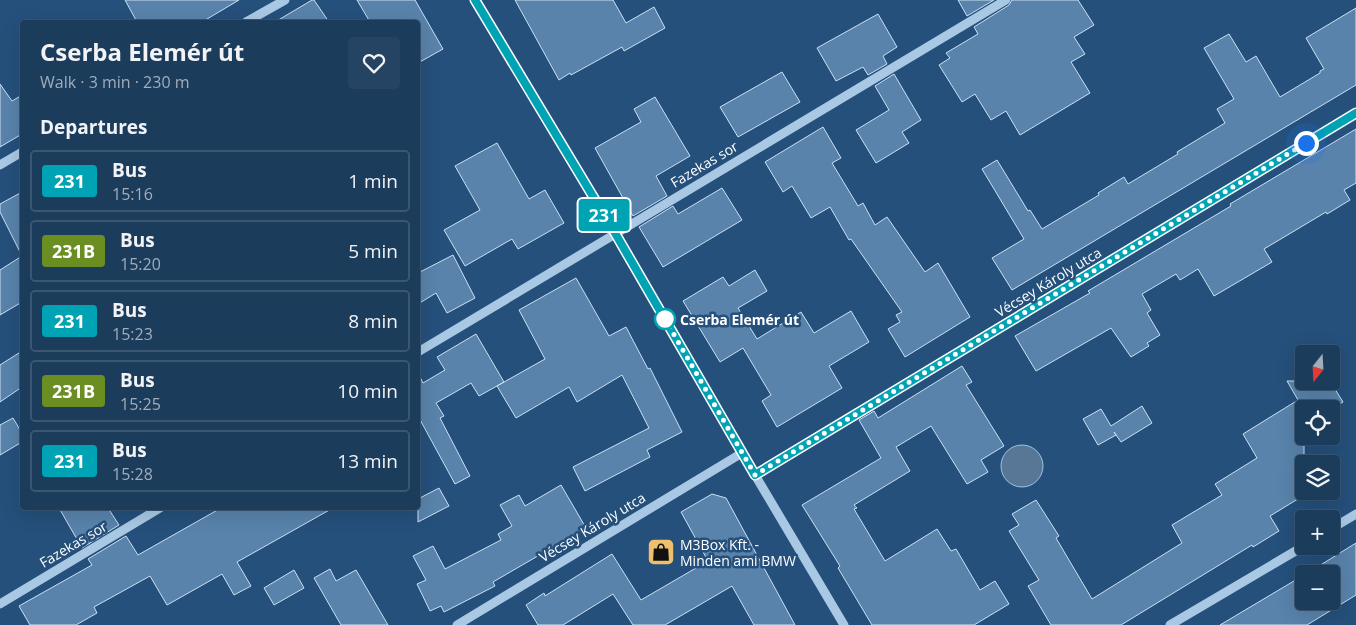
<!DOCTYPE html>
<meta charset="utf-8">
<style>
body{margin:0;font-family:"Open Sans",sans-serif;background:#254362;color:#f1f3f6;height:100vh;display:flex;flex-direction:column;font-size:19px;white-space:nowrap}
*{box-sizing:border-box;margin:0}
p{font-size:16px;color:#a0adbb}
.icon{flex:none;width:28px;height:28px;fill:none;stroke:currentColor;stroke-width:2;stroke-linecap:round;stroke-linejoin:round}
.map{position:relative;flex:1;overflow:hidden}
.panel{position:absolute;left:20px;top:20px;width:400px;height:490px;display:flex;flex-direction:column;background:#1c3c5c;border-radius:5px;box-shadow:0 5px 20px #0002,0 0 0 1px #3a5672}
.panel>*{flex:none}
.badge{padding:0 10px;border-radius:4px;font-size:18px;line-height:32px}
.needle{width:32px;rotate:198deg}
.tools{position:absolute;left:1295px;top:345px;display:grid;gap:10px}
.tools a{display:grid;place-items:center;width:45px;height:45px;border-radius:5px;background:#1c3c5c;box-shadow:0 5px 20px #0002,0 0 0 1px #3a5672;font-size:25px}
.you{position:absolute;width:25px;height:25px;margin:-12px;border:4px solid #fff;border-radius:50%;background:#1a73e8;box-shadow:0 0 0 8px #1a73e833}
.map>.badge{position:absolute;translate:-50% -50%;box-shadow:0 0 0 2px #fff}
h2{padding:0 20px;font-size:19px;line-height:45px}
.round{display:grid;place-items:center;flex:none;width:52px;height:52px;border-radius:5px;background:#254362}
.overview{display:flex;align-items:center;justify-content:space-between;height:85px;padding:0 20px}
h1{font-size:24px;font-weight:700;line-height:38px}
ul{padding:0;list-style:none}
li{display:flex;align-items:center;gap:15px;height:62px;margin:0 10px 8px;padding:0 10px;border:2px solid #3a5672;border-radius:5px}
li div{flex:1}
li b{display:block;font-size:19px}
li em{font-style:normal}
li .badge{min-width:55px;font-weight:700;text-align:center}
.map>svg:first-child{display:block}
.water{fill:#587796;stroke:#9dc3e5}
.building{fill:#5983ab;stroke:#cce0f4}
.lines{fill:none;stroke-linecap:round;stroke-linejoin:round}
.minor{stroke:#a9c8e4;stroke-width:9}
.line-casing{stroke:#fff;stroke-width:11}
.line{stroke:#00a3b4;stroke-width:8}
.walk{stroke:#fff;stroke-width:5;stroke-dasharray:0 9}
.stop-dot{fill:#fff;stroke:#00a3b4;stroke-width:2.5}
.labels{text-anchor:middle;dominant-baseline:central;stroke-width:5;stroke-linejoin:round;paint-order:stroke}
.street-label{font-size:14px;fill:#fff;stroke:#25507b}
.stop-label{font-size:14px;font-weight:bold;fill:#fff;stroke:#25507b;text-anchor:start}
.poi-label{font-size:14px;fill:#fff;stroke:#25507b;text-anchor:start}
</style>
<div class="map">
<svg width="1356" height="625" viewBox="0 0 1356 625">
<rect width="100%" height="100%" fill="#25507b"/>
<path class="water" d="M1001 466a21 21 0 1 1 42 0a21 21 0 1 1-42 0Z"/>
<path class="building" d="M125,0h114l-37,22h-65z
M312,0h2l15,22h-54z
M357,0h58l28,49 -25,14v-41h-48z
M515,0h98l13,23 28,-16 11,21 -41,23 -2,-4 -51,28 -1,-2 -11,7z
M958,0h36l-27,16z
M1012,0h66l16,25 -20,12 11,17 -14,8 19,31 -70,42 -14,-24 -15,9 -16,-26 -13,8 -23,-37 11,-7 -4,-5 32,-19 -4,-7 35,-22z
M1356,8v77l-344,205 -20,-32 32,-19 -42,-70 15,-9 31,51 2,-1 12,19 57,-34 -1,-2 26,-16 4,7 50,-30 -1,-2 48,-29 -8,-14 17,-10 -30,-51 25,-14 17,28 10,-6 24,41 40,-24v-2l4,-2 -18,-31z
M878,14l19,33 -14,9 4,8 -19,11 -5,-8 -27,14 -19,-33z
M782,72l18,30 -62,35 -18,-30z
M894,74l27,46 -19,12 7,11 -33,20 -20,-33 33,-20 -14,-24z
M0,84l12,17 10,-6v39l-22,13z
M655,97l35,59 -34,20 11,20 -34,20 -38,-68 46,-26 -7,-13z
M823,127l18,31 -9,5 26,43 5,-3 12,22 12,-8 38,55 13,-9 32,54 -65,40 -17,-28 12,-7 -4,-7 6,-3 -51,-73 -2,1 -19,-33 -19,11 -19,-32 -9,6 -18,-30z
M1356,129v54l-12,7 6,10 -23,14 -1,-2 -62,37 8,13 -58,34 -16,-27 -18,11 -4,-6 -34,20 9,16 -4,3 13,22 -13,8 2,3 -18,11 -20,-29 -75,43 -21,-35 75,-43 -2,-2 143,-85 -1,-2z
M497,143l32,56 16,-9 19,33 -46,26 -6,-10 -47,27 -21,-36 36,-20 -25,-44z
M722,188l20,32 -79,47 -24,-40 34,-21 5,8z
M22,192v110l-22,13v-45l22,-14 -22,-44v-8z
M453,255l22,43 -28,15 -11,-20 -18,11v-31z
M755,270l12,21 -29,17 19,31 44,-27 13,21 37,-22 18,31 -40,24 13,22 -65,39 -15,-26 9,-6 -28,-47 -23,14 -37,-61 40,-24 6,9z
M576,278l33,58 17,-9 22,42 2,-1 32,64 -35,18 3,7 -65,34 -12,-24 76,-39 -27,-53 -45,27 -8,-15 -53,31 -19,-32 48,-27 -26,-49z
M476,334l28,48 -25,14 -8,-13 -35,20 8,13 -4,2 30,58 -15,8 -37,-68v-43l5,10 22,-13 -8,-13z
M22,351v36l-22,15v-37z
M962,366l10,16 -6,3 38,61 -23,14 7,12 -21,12 -36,-58 -35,21 14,24 -56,34 3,3 -3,1 31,52 52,-32 14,22 5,-2 24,41 15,-9 14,23 -35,21h-102l-34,-57 2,-2 -38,-61 79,-47 -22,-38 15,-9 4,7z
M1287,381h43l13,21 -12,7h-27v49l3,6h-3v27h7l-41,25 9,15 -26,16 -1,-2 -131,80h-70l-23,-39 11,-6 -30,-49 10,-6 -7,-11 24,-14 23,36 -3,2 36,61 90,-56 -10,-18 50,-30 -7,-11 42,-26 -14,-24 55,-34z
M1142,406l10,17 -31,19 -7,-10 2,3 -18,10 -15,-26 18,-10 10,17z
M13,418l9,15v9l-22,13v-30z
M561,485l25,43 -93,54 2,4 -51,26 -3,-6 -11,5 -13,-27 9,-4 -13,-24 20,-10 12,23 56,-29 -3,-6 14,-8 -12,-21 19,-10 6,11z
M439,488l10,18 -31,16v-23z
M712,494l14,4 69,127h-41l-22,-39 -67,39h-32l-20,-31 -50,31h-25l-12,-20 18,-12 1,3 67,-42 29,46 67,-39 -27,-49z
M59,508h49l11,17 -37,23z
M221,508h112l-96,54 14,24 -17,9 -12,-21 -55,31 -17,-29 -56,31 3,6 -21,12h-46l-11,-19 73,-41 -4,-6 38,-23 12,19z
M1356,543v52l-49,30h-87l84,-50v26h27v-27h-25z
M330,569l6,12 20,-11 32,55h-47l-27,-47z
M294,570l10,18 -30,17 -10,-17z"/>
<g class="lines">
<path class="minor" d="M475,0l140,233 127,220 102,172
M246,22l39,-22
M0,165l22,-13
M418,352l588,-352
M755,475l601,-362
M1331,529l25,-15
M0,604l160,-96
M457,625l285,-172
M1170,625l134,-79"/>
</g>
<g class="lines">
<g class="line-casing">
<path id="line" d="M475,0l140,233 140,242 601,-362"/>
</g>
<use href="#line" class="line"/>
<path class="walk" d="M665,319l90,156 551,-332"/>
</g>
<defs>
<g id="shop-square" transform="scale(1.4375)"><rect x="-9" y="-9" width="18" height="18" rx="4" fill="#eec06e" stroke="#25507b"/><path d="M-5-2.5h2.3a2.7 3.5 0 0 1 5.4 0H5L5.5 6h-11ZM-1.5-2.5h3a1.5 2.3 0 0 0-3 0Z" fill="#111"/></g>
</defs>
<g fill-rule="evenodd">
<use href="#shop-square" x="661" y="552"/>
</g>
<circle class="stop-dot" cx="665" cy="319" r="10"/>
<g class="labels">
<g class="street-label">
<text transform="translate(704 164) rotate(-31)">Fazekas sor</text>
<text transform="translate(1048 282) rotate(-31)">Vécsey Károly utca</text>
<text transform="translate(592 527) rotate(-31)">Vécsey Károly utca</text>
<text transform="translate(73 544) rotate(-31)">Fazekas sor</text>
</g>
<g class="stop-label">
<text x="680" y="319">Cserba Elemér út</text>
</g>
<g class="poi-label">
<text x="680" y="544">M3Box Kft. -<tspan x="680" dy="16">Minden ami BMW</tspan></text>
</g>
</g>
</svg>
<div class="tools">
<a><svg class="needle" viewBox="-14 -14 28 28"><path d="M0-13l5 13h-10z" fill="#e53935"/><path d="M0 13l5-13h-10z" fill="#a0adbb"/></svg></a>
<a><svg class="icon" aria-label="locate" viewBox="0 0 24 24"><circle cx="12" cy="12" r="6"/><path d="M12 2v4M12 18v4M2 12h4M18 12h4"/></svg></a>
<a><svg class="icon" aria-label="layers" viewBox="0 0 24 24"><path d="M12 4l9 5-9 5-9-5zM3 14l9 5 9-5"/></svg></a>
<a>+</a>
<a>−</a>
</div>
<div class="you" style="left:1306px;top:143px"></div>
<b class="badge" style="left:604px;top:215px;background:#00a3b4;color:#fff">231</b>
<section class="panel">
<div class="overview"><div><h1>Cserba Elemér út</h1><p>Walk · 3 min · 230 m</p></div><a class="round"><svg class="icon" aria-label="heart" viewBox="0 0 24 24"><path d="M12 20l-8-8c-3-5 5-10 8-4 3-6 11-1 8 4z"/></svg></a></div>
<h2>Departures</h2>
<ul>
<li><span class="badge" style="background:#00a3b4;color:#fff">231</span><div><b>Bus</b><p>15:16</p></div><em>1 min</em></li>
<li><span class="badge" style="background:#6b8e23;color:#fff">231B</span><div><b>Bus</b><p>15:20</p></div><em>5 min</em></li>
<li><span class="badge" style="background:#00a3b4;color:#fff">231</span><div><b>Bus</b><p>15:23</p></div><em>8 min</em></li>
<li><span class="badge" style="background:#6b8e23;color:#fff">231B</span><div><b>Bus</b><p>15:25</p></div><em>10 min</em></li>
<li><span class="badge" style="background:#00a3b4;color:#fff">231</span><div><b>Bus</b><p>15:28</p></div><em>13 min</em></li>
</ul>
</section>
</div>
